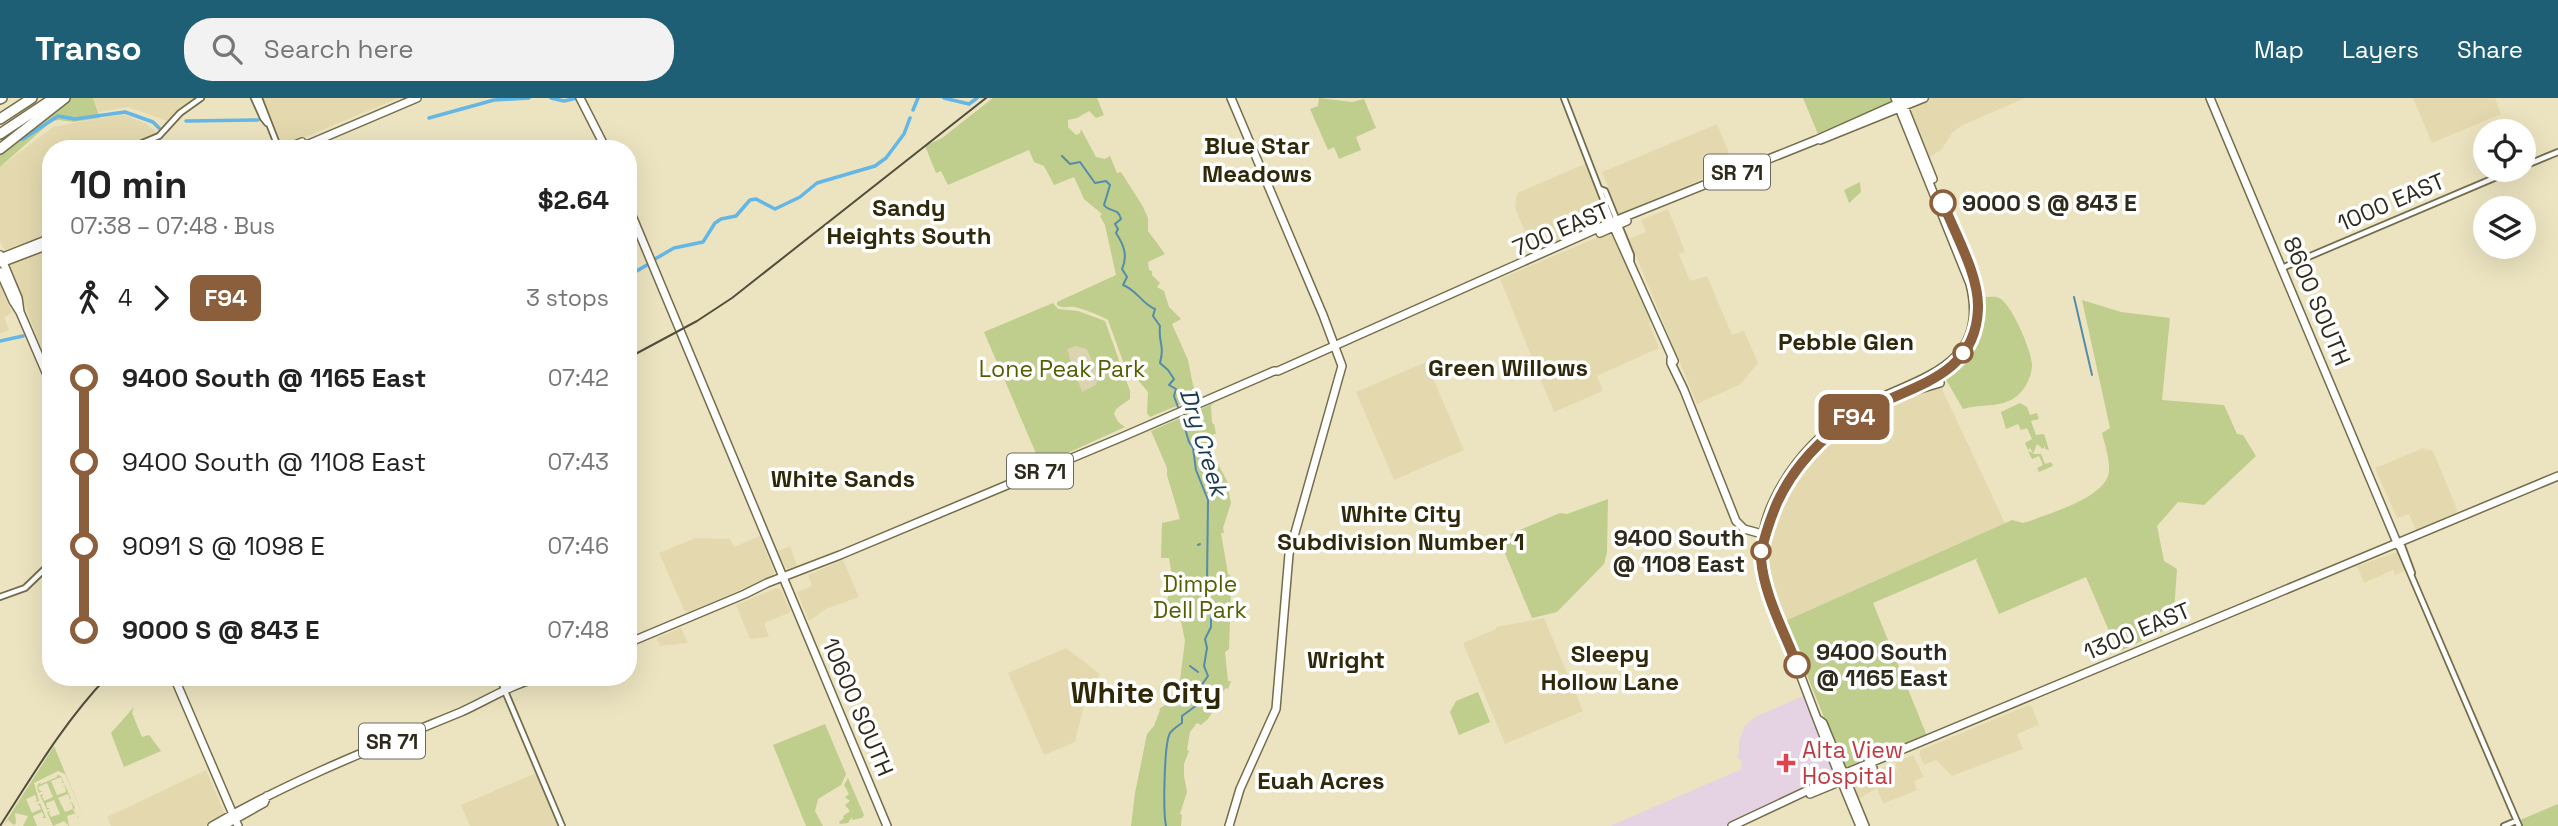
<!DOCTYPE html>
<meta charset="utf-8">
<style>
body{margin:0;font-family:"Space Grotesk",sans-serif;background:#f2f2f2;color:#222;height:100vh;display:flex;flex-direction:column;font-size:26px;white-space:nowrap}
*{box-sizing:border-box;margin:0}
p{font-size:23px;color:#767676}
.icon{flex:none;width:38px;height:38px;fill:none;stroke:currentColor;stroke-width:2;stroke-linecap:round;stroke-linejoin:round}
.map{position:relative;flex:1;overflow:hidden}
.drawer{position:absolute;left:42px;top:42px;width:595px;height:546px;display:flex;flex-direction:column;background:#fff;border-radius:28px;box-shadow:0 7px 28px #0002}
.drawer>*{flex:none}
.badge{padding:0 14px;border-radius:10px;font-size:24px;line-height:46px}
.fabs{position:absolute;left:2473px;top:21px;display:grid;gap:14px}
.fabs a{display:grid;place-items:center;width:63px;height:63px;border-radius:50%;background:#fff;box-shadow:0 7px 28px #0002;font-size:35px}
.map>.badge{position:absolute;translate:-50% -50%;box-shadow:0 0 0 4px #fff}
.legs{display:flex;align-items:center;gap:10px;height:77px;padding:0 28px;font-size:23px}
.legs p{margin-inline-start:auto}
.overview{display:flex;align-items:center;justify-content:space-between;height:119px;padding:0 28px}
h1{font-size:38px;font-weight:600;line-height:52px}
ul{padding:0 28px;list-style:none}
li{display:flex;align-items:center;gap:24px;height:84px;font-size:26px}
li i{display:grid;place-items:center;width:10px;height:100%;margin:0 9px;background:currentColor}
li i::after{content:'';width:18px;height:18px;margin:-9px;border:5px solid;border-radius:50%;background:#fff}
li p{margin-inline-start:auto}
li:first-child i{background:linear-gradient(#0000 50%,currentColor 0)}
li:last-child i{background:linear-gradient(currentColor 50%,#0000 0)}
header{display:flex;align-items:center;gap:42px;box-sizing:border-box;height:98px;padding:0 35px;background:#1f5f75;color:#fff}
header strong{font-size:33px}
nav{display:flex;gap:38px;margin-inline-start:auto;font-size:24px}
.search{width:490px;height:63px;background:#f2f2f2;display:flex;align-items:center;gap:18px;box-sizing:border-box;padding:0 24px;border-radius:28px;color:#767676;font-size:26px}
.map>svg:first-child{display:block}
.built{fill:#e4d9ae}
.medical{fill:#e5d2e3}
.green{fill:#bfcd8d}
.sand{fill:#dcd3af}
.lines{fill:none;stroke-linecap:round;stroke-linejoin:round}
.stream{stroke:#548ca9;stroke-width:2}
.canal{stroke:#64b6e5;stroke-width:3.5}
.minor-casing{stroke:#746d4c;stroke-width:8}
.major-casing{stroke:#746d4c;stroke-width:10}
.highway-casing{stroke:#746d4c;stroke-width:12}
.minor{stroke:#fff;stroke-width:4.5}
.major{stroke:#fff;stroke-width:7}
.highway{stroke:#fff;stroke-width:9}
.tram{stroke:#524e3c;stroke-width:2}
.line-1-casing{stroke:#fff;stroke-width:16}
.line-1{stroke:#8b5e3c;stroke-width:10}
.stop-1-dot{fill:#fff;stroke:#8b5e3c;stroke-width:3.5}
.health-dot{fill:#e0444e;stroke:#fff;stroke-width:2.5}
.labels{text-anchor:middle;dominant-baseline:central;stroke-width:7;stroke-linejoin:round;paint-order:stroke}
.shield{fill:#fff;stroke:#6d6b61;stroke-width:2}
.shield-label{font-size:21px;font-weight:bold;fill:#2e2b1d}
.street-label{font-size:23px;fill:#2e2b1d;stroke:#fff}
.stop-label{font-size:23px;font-weight:bold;fill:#2e2b1d;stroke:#fff;text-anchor:start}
.park-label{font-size:23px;fill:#535f00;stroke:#fff}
.health-label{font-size:23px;fill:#be3a42;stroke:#fff;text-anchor:start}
.neighbourhood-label{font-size:24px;font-weight:bold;fill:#302909;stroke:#fff}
.water-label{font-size:24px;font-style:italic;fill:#193c50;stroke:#fff}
.district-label{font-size:30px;font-weight:bold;fill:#302909;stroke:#fff}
</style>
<header>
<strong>Transo</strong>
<div class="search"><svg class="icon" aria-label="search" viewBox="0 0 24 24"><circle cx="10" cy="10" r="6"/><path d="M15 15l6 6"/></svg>Search here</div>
<nav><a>Map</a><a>Layers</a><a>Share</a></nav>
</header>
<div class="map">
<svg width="2558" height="728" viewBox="0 0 2558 728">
<rect width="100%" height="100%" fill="#ece4c0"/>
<path class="built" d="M93,0h102l-28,23 -39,-14 -29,5z
M263,0h136l-116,48z
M1929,0h96l-64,28 -9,7 -10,16 -12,8 -4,-2 -17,-45 1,-3z
M2413,0h82l6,16 -69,29z
M123,16l22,9 12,10 -36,16h-70v84l-47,17 -4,-9v-74l53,-40z
M1717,26l12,29 -15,6 5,13 -100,42 -17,-42z
M1585,66l23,56 -74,33 -19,-45 2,-15z
M1668,111l17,42 -6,3 11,27 17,-5 25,59 12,-4 14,32 -17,21 -44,20 -68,-165 17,-7 -5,-12z
M1612,133l39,91 -2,1 10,25 -62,28 6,15 -49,21 -54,-133z
M51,148v126l-42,-107z
M0,187l12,28 -8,4 5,13 -9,4z
M1426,264l38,88 -70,30 -38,-88z
M1940,287l65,138 -220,98 -13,-34 -4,-19 4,-46 21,-42 27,-33 27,-23 50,-26z
M2423,350l10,3 24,58 -1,4 -40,17 -7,-16 -12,4 -22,-50z
M760,438l14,36 -1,4 -85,36 -4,-2 -25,-57 36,-15 35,1 4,8z
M790,448l7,20 -8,3 -4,-2 -7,-16z
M2397,454l9,18 -11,5 -2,-5 -29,13 -7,-17z
M843,462l16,37 -33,12 -17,12 -12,-29 15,-6 -4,-11z
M776,490l5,2 10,22 -27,11 5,14 -19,2 -14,-34z
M1544,520l39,93 -78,33 -42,-101 33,-14v-2z
M681,530l7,15 -28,3 -4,-8z
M1066,550l34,26 -17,35 -8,33 -31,13 -36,-82z
M2028,607l4,2 7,18 -22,9 6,15 -71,27 -16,-16 -12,5 -5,-11 2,-4z
M1913,657l11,22 -10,4 3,9 -34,14 -6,-16 -18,11 -7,-16 1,-3 17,-7 6,15 3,-1 -6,-15 21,-9 6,14 -5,-15z
M206,672l18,42 -2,5 -16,9h-95l-4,-9z
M536,675l22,53h-88l-9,-21z"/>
<path class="medical" d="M1803,596l30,77 -1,5 -104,50h-118l132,-57 -1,-9 -5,-3 3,-3v-13l6,-15 10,-9 46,-20z"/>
<path class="green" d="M70,0h23l7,20 -27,4 -14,-2 -7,1 -52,46v-15z
M993,0h104l7,17 -8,3 -7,-7 -12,7 -9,2v7l8,8 4,-2 1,-4 15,28 9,2 5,-3 7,17 4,-1 21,33 6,13v13l17,23 -17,8 1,8 3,1v4l8,8 -3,4 7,4 5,16 12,12 -9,5 16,36 5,25 5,12 -48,20 -3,-4 1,-21 -10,-12 -9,-2 -21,-58c-6,-4 -27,-12 -33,-13 -8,-1 -11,2 -18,-2v-3l59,-27 -11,-50 -5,-9 2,-2 -18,-15 -10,-22 -20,8 -10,-19 -10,-4 -5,-12 -81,35 -7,-14 -5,2 -11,-27 17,-8z
M1319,0l33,4 12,-3 12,29 -20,9 5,13 -22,9 -5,-12 -6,3 -18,-41 8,-3z
M1803,0h88l2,4 -75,32z
M1860,84l1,10 -12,11 -5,-13z
M1983,199c6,0 12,-1 16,1 13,6 33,54 33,67 0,10 -6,23 -13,29 -15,15 -36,9 -56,15l-18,-31 27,-33 6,-15z
M2082,202l39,12 49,6 -8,82 62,5 13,29 6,1 13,21 -52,49 -26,-3 -21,24 7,35 13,8 -4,57 -55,26 -32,-75 -87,37 -23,-54 2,-2 -105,45 54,133 -82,33 -60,-148 227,-101 11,3 7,-2c22,-9 75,-23 79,-49 1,-12 -4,-27 -7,-39l8,-5z
M1053,205l5,6 20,2 27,10 25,70v8l-14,10 -2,5 4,8 7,5 -84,38 -57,-133z
M1214,305l-3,3 1,17 2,1 2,10h-3v24l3,2 13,25 1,3 -2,1 3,14 -8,25 1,5h-3l7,41 6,4 -3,15 -2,56 -4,3 3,29h3l-3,8 -2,-1 -17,20 4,3 -5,8 -7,6 -4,-2 -7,9 -3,18 2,1 -5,13v12l3,16 -7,22 2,1 -1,11h-50l4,-33 12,-59 7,-8 6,-16 -1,-1 12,-8 -1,-4 9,-9 6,-47 -4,-20 -10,-11 -4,-10 6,-17 -4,-25h-8l1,-35 18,-4 -13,-44v-7l-16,-37z
M2020,305l7,4 3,8 7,-2 2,6 -8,2 5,14 8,-1 5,16 -4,-1v-3l-2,3 -6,-5 -4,10h8l4,10 6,-2 2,4 -14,6 -2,-4 6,-3 -4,-9 -7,3 -4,-8 5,2 -3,-5 -2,2 -3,-7 7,-4 -5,-11 -6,2 -3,-6 -12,5 -5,-17z
M1608,401l-1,53 -3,12 -47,48 -25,6 -33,-79 61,-26 7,1z
M1478,594l12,30 -31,13 -9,-23 6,-11z
M134,609l-2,6 10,24 7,-2 12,16 -37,16 -13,-34z
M825,626l21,50 -5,11 -23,14 -3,12 8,15h-17l-33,-81z
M54,648l33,80 -22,-52 -7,-3 -24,12 5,18 -4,1 2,-2 -2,-5 -9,4 6,14 9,-4 -2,-4h-2l3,-2 6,15h-4l2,-2 -2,-4 -9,4 4,10h-14l5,-10 -13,-3 1,10 -2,2 -6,-5 -5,6z
M57,677l4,1 3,7h-4l3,-1 -2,-5 -10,4 6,14 9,-3 -1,-6 -3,1 3,-2 6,14 -4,1 3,-1 -2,-5 -10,4 7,14 8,-3 -1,-6 -3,1 3,-2 3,6 -2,2 6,8 -3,1 2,-1 -2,-5 -9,3 2,10 -5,-5 -11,5 -6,-14 4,-1 -2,2 2,4 9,-3 -6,-14 -8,3 1,5h3l-3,2 -7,-15 4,-1 -2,2 2,5 9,-4 -6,-14 -9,4 2,4h3l-4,2 -2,-6 2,-4 2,1 16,-7z
M848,680l16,37 -2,3 -10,2v-3l-4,6 -8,1 -1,-2 5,-4 -1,-2 7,-5 -5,-6 5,-4 -5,-4 4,-3 -5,-9z
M2558,706v22h-36l-2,-6z"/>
<path class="sand" d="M1076,248l11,3 5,12 -16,6 -4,-2 -5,-16z
M1094,269l4,12 -2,6 -14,7 -6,-16 2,-3z"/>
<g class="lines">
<path class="stream" d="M1062,58l8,8 10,-2 15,21 11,-2 4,4 -6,20c6,8 14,2 17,14l-6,5 3,5 -2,4c8,12 12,23 6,36l5,8 -4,8c14,5 19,19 32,24l-2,7 7,10c-2,17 5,18 0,37l8,7 6,9 -5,6 7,4 -2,7 5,14
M2074,199l18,78
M1198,447l2,-1
M1190,568l8,6
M1166,728c-3,-14 -2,-83 4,-93 3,-4 8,-7 12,-10v-7l19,-14 2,-19 5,-7 -4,-10 3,-18 -2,-9 6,-12v-15l-4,-13 4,-11 -4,-6 1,-82 -12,-30 -3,-22 -4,-6 -8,-27"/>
<path class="canal" d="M551,0l13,3 13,-3
M944,0l25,6 8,-6
M913,12l5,-12
M429,20l65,-18 35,-2
M186,23l72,-1
M17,41h6l35,-23 17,3 50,-7 28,10 6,6
M655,161l19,-11 29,-6 12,-19 6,-4 15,-3 14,-16 6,-1 19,10 25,-12 17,-14 58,-17 11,-8 18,-24 6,-16
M628,178l19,-11
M0,243l23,-5"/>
<g class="minor-casing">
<path id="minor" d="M254,0l9,20 4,5
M259,0l20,51
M1564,0l48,124
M128,51l31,-13 21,-23 21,-15
M2524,68l34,-14
M1600,91l5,2 26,64v6
M2282,170l231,-98
M2402,448l10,27
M2399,449l120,279
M0,499l25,-9 26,-25
M499,579l63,149
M2504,728l12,-5"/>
</g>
<g class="major-casing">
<path id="major" d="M580,0l26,51
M2210,0l188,447
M1901,1l32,80
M1820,42l104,-42
M285,51l17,-7
M297,51l120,-51
M628,108l259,620
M1612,125l62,138
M1600,135l27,-12
M0,157l18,43 2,14
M0,160l51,-20
M1,165l50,-19
M0,174l13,29 7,11 31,72
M1671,261v4l13,27 52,131 8,8 22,6
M1896,298l44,-13
M628,545l117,-49 22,-11 73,-28 282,-118 152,-66h4l334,-149 204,-82 94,-42
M174,579l64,149
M1819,622l4,3 42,103
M1810,696l63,-26
M212,728c79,-46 164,-79 249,-114 25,-11 57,-32 84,-35
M223,728l41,-23 3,-7
M1229,728l11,-37 36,-80 13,-155 53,-188 -19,-51 -92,-217
M1732,728l102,-48 724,-302
M1860,728c-34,-79 -62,-159 -93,-239 -9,-30 -7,-59 7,-87 17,-36 44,-65 77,-87 53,-34 142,-39 119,-129l-75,-186"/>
</g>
<g class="highway-casing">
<path id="highway" d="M0,1l2,-1
M0,21l32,-21
M0,36l54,-36
M0,51l65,-51"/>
</g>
<use href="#minor" class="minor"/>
<use href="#major" class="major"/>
<use href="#highway" class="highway"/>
<path class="tram" d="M628,260l69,-37 35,-23 254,-200
M0,728c33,-51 64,-104 107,-149"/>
</g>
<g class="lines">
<g class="line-1-casing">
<path id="line-1" d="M1797,567c-13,-34 -33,-70 -36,-106 0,-14 10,-42 16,-56 16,-35 44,-66 77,-86 48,-31 122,-35 124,-109 1,-33 -23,-74 -35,-105"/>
</g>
<use href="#line-1" class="line-1"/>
</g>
<g class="stop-1-dot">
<circle cx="1943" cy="105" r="12"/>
<circle cx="1963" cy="255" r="9"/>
<circle cx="1761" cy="453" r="9"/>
<circle cx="1797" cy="567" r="12"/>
</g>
<path class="health-dot" d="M1782.5 654.5h7v7h7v7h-7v7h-7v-7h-7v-7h7z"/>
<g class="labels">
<g class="shield">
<rect x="1704" y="56.5" width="66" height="35" rx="5"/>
<rect x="1007" y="355.5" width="66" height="35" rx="5"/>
<rect x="359" y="625.5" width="66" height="35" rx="5"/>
</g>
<g class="shield-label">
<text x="1737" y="74">SR 71</text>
<text x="1040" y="373">SR 71</text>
<text x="392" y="643">SR 71</text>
</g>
<g class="street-label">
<text transform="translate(2391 104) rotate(-23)">1000 EAST</text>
<text transform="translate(1561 131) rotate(-23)">700 EAST</text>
<text transform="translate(2317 203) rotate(67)">8600 SOUTH</text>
<text transform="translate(2137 533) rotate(-23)">1300 EAST</text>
<text transform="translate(858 609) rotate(67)">10600 SOUTH</text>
</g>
<g class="stop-label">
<text x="1962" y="105">9000 S @ 843 E</text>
<text x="1745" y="440" text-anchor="end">9400 South<tspan x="1745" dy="26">@ 1108 East</tspan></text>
<text x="1816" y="554">9400 South<tspan x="1816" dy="26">@ 1165 East</tspan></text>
</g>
<g class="park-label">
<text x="1062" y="271">Lone Peak Park</text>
<text x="1200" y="486">Dimple<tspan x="1200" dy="26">Dell Park</tspan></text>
</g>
<g class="health-label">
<text x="1802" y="652">Alta View<tspan x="1802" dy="26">Hospital</tspan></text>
</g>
<g class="neighbourhood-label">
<text x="1257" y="47">Blue Star<tspan x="1257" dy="28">Meadows</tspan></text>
<text x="909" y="109">Sandy<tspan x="909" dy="28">Heights South</tspan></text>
<text x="1846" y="243">Pebble Glen</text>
<text x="1508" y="269">Green Willows</text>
<text x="843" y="380">White Sands</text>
<text x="1401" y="415">White City<tspan x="1401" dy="28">Subdivision Number 1</tspan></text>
<text x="1610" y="555">Sleepy<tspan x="1610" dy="28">Hollow Lane</tspan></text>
<text x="1346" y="561">Wright</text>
<text x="1321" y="682">Euah Acres</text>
</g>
<g class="water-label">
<text transform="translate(1204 344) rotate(73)">Dry Creek</text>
</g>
<g class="district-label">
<text x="1146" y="594">White City</text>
</g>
</g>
</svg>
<div class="fabs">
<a><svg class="icon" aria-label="locate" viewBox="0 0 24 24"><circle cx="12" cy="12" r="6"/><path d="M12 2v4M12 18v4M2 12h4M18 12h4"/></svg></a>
<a><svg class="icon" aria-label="layers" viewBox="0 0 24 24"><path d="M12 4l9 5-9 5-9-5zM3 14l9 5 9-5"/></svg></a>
</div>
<b class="badge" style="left:1854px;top:319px;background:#8b5e3c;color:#fff">F94</b>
<section class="drawer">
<div class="overview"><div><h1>10 min</h1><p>07:38 – 07:48 · Bus</p></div><b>$2.64</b></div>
<div class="legs"><svg class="icon" aria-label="walk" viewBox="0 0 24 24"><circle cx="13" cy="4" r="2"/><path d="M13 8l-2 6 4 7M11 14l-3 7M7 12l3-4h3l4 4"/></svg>4<svg class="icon" aria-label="forward" viewBox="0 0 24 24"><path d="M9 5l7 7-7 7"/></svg><b class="badge" style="background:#8b5e3c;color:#fff">F94</b><p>3 stops</p></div>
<ul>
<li><i style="color:#8b5e3c"></i><b>9400 South @ 1165 East</b><p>07:42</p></li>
<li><i style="color:#8b5e3c"></i><span>9400 South @ 1108 East</span><p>07:43</p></li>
<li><i style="color:#8b5e3c"></i><span>9091 S @ 1098 E</span><p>07:46</p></li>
<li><i style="color:#8b5e3c"></i><b>9000 S @ 843 E</b><p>07:48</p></li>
</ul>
</section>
</div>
